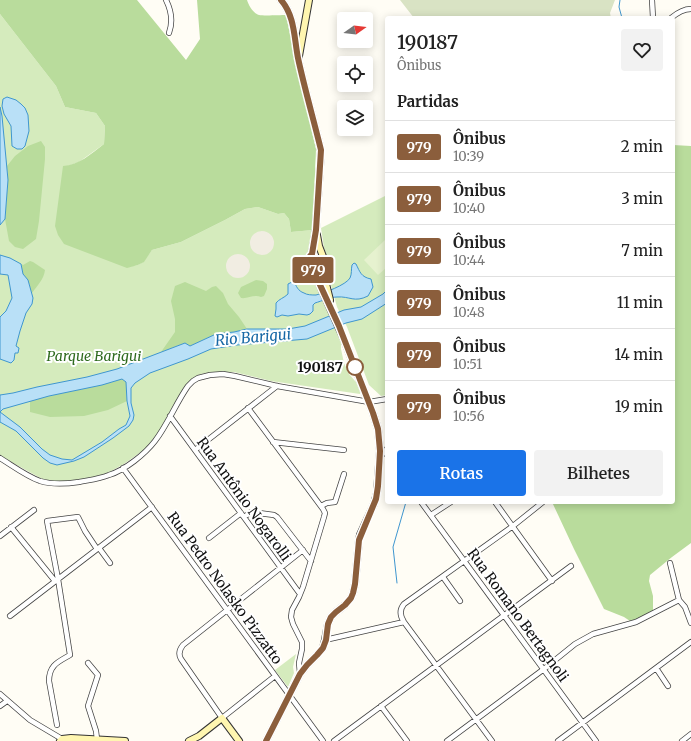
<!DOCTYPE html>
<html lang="pt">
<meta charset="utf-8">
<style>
body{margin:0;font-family:Merriweather,serif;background:#f2f2f2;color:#222;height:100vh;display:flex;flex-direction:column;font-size:15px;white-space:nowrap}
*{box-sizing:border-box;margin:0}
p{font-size:13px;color:#767676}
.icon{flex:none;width:22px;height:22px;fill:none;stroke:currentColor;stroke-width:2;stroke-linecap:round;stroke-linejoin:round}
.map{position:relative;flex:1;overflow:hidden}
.panel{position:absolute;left:385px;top:16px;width:290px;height:488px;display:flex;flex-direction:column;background:#fff;border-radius:4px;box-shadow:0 2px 10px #0003}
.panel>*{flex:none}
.badge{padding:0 8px;border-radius:3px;font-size:14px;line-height:26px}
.needle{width:26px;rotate:76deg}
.buttons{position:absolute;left:337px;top:12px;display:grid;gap:8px}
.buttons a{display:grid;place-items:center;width:36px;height:36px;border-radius:4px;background:#fff;box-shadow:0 2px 10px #0003;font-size:20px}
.map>.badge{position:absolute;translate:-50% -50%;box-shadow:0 0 0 2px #fff}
h2{padding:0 12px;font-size:15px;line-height:36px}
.round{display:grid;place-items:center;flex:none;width:42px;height:42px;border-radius:4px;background:#f2f2f2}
.overview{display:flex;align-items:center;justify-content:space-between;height:68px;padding:0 12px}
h1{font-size:19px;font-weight:600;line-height:30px}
.action{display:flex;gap:8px;margin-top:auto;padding:8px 12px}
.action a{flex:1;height:46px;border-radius:4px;background:#1a73e8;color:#fff;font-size:16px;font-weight:600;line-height:46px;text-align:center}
.action a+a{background:#f2f2f2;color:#222}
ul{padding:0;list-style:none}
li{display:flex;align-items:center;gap:12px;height:52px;padding:0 12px;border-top:1px solid #e0e0e0}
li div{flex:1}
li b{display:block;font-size:15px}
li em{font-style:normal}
li .badge{min-width:44px;font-weight:700;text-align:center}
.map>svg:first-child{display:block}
.green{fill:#d5ebbd}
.forest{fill:#b9dc9c}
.cemetery{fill:#d9e3c4}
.pitch{fill:#e6f2cf}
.plaza{fill:#f1ede2}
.water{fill:#b9e0f7;stroke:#3f96cf;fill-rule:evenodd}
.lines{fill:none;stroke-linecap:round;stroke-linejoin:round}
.stream{stroke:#3f96cf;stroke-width:1}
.street-casing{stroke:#444;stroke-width:6}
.secondary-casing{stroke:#333;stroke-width:8}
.street{stroke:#fff;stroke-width:4.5}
.secondary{stroke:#fff6b0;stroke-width:6}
.line-casing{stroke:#fff;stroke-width:9}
.line{stroke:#8b5e3c;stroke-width:6}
.stop-dot{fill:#fff;stroke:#8b5e3c;stroke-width:2}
.labels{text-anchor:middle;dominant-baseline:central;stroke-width:4;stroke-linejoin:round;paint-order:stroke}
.park-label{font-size:14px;font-style:italic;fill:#2f6b1f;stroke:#fff}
.stop-label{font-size:14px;font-weight:bold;fill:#111;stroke:#fff;text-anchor:end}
.street-label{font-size:14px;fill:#111;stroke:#fff}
.water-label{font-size:15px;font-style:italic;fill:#1768a6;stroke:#fff}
</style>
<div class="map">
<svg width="691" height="741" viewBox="0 0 691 741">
<rect width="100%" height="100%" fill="#fffdf5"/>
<path class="green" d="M0,14l56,72 9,21 31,6 9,13 -1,18 -25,18 -11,4 38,93 21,8 11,-2 5,-3 9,-12 29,-8 44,-22 20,-11 13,-2 20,7 6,-1 5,6 2,13 22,-2 -1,11 -7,19 12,23 24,53v13l3,14 5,11 6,7 6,3 -1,10 -89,-13 -37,-9h-20l-13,2 -9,5 -8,9 -25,45 -14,16 -21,15 -20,11 -30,6h-28l-33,-18 -13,-8z
M387,195v200l-6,1 -12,-11 -22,-58 -10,-20 -10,-36c5,-9 -1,-15 -3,-23 -1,-7 -2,-13 -3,-20z
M296,654l-3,13 1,6 -6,14 -13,-17z"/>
<path class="forest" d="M0,0h137l49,60 14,-21 -3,-39h50c2,6 6,13 12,15 5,1 21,0 27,0l11,52 19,82 -3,81 -22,2 -2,-13 -5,-6 -6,1 -20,-7 -13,2 -20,11 -44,22 -29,8 -8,12 -6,3 -11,3 -63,-24 -6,-9 -3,-9 8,-60c16,-1 28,-12 41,-22l1,-18 -9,-13 -31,-6 -9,-21 -56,-72z
M41,141l4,6v12l-6,62 -3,18 -13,10 -8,-2 -6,-6 -4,-22 3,-39 -1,-14 8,-10 13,-10z
M673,145l18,1v397l-19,14 -22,18 -1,6 4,15v15l-14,8 -9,2 -6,-4 -20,-8 -30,-60 -22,-47h121z
M30,261l3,1 12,8c-1,9 -8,16 -13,23l-4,-13 -5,-6 -2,-10 2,1z
M256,280l7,1 4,3v5l-3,7 -3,1c-7,-3 -13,2 -20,1l-3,-5 3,-6z
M185,282l21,9 6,-4 4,-1 7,7 5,11 11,13 8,12 -13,3 -18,2 -26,12 -5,-3 -24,9 14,-20v-13l-4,-18 4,-15z
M122,379l4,3 1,19 -19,9 -24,6 -34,1 -20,-5v-11c31,-9 62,-13 92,-22z"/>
<path class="cemetery" d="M400,0h215l-5,13 1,5h-197z"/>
<path class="pitch" d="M385,240l2,2v25l-9,8 -14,-15z"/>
<path class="plaza" d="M250 243a12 12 0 1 1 24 0a12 12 0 1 1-24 0Z
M226 266a12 12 0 1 1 24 0a12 12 0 1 1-24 0Z"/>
<path class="water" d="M7,97l9,3 5,4 4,4 3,7 1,16 -4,15 -3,3h-5l-5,-3 -1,-20 -7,-12 -2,-8 1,-7z
M0,107l2,9 6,64 -3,39 -5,6z
M0,255l10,3 11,6 2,10 5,6 5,18 -1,6 -6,9 -6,18 -4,15 3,2 -1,5h-3l-1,7 -3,3 -11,-4v-42l6,-6 6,-13 -4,-23 -8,-1z
M354,263l2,1c4,8 5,13 15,15l2,8 -5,9c-14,7 -18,0 -31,1 -7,0 -15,4 -22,6l-2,2v6l-3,3 -3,1 -8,-1 -11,2 -6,-1 -5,2 -2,-1 1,-7v-6c3,-4 8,-5 12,-9v-10l6,-3c2,5 4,10 10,12 3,2 8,2 12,2 8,-2 30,-10 34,-17 2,-4 1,-9 2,-13z
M387,290v13l-25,16 -16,4 -39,16 -70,6 -26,4 -23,10 -38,14 -15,10 -4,5v15l3,12 -1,5 -4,6 -16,12 -29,19 -10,4 -17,4 -7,-2 -7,-5 -27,-27 -16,-9v-27l13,-2 24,-6 50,-10 30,-8 68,-26 5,3 26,-12 18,-2 13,-3h41l17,-3 39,-16 17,-3 22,-13zM122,379l4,3 1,19 3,15 -4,9 -7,4 -17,13 -30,18 -10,-1 -12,-4 -8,-6 -22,-22 -20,-15 3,-3 46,-13 53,-11z"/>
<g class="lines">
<path class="stream" d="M620,0l-1,7 3,11
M397,583l-4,-36 13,-45"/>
<g class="street-casing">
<path id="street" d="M166,0c5,10 7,22 3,33
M652,0l1,18
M671,18c6,-5 12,-9 20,-9
M248,408l75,101 2,4 -1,4 -21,70 -4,10 -7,13 -1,7 2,7 9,18v7l-3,14 1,11
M170,416l130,178
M273,442l71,8
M380,446l7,9
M195,450l82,-64
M0,458c13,8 26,18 40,23 13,4 26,3 39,1 10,-2 20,-3 30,-7 16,-5 36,-21 46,-34 13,-17 21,-38 33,-55l5,-5 5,-3 12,-3 13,-1 12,2 42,10 92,16 18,-3
M123,468l200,273
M421,502l175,239
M495,502l57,79
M321,506l6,-3 8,-1 9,-28
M431,515l20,-13
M244,517l7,-5 23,3 3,2 34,44
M11,527l44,54
M0,536l34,-26
M209,538l32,-25
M99,548l11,15
M670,563l9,37 6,7 6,16
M443,577l17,24
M10,616l142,-109
M325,640l79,-18
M88,663l10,12 -10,31 8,25 1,8
M656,668l12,18
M275,676l-53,42 -41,-59c-3,-5 -2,-9 2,-14l120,-95
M0,694l30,26 32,19
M0,706l7,-5
M381,706l26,35
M57,725l-8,-44c0,-16 9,-19 21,-26l-12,-76 -11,-58 31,-4 7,14 12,18
M334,741l237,-175
M447,741l97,-72 31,-25 18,-10 43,-12 43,-22
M492,741l-88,-119c-4,-6 -5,-12 0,-18l109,-78 30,-24
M558,741l133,-99
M682,741l9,-7"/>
</g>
<g class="secondary-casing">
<path id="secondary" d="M299,56l10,-56
M317,235l2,11 5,13 -1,6v7l7,28
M60,741l2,-2 9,-1 54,3
M189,741l10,-5 23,-18 17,23
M266,741l34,-67 7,-9 10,-10 6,-7 2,-8 3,-16 3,-7 5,-5 9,-7 6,-7 2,-5 2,-9 4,-44 1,-5 14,-31 3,-11 3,-42 -2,-22 -5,-16 -30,-76 -34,-76 1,-5 2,-2 4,-25 5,-78 -2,-9c-7,-28 -15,-56 -21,-84 -4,-20 -3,-42 -17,-58"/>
</g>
<use href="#street" class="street"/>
<use href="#secondary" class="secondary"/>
</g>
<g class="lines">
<g class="line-casing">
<path id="line" d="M266,741l34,-67 7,-9 10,-10 6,-7 3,-8 2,-16 3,-7 5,-5 9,-7 6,-7 2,-5 2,-9 4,-44 17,-41 2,-13 2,-35 -2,-22 -5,-16 -34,-87 -30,-65 1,-5 2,-2 4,-24 5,-80 -2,-8c-7,-28 -15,-56 -21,-84 -4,-20 -3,-42 -17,-58"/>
</g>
<use href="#line" class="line"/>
</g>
<circle class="stop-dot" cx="355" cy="367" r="8"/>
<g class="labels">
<g class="park-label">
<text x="94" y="356">Parque Barigui</text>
</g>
<g class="stop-label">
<text x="343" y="367">190187</text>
</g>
<g class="street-label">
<text transform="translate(244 499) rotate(54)">Rua Antônio Nogarolli</text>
<text transform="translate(225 588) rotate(54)">Rua Pedro Nolasko Pizzatto</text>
<text transform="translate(518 615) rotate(54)">Rua Romano Bertagnoli</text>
</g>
<g class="water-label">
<text transform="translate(253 337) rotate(-5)">Rio Barigui</text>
</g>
</g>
</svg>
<div class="buttons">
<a><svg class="needle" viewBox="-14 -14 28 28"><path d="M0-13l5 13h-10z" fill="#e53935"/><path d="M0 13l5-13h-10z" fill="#767676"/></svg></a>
<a><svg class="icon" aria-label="locate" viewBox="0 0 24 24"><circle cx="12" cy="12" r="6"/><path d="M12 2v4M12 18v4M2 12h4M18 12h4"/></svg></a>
<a><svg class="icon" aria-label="layers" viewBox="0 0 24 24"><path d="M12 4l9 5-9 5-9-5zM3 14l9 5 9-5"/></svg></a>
</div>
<b class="badge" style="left:313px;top:270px;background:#8b5e3c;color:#fff">979</b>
<section class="panel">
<div class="overview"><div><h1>190187</h1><p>Ônibus</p></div><a class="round"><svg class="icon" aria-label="heart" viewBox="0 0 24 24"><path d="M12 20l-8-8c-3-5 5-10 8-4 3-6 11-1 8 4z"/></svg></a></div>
<h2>Partidas</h2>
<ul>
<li><span class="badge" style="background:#8b5e3c;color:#fff">979</span><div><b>Ônibus</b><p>10:39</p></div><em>2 min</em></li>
<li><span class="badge" style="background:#8b5e3c;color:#fff">979</span><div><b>Ônibus</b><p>10:40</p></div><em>3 min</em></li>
<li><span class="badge" style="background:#8b5e3c;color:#fff">979</span><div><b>Ônibus</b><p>10:44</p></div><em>7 min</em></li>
<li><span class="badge" style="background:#8b5e3c;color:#fff">979</span><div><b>Ônibus</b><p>10:48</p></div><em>11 min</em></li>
<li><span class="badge" style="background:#8b5e3c;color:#fff">979</span><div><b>Ônibus</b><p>10:51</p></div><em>14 min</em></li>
<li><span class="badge" style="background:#8b5e3c;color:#fff">979</span><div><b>Ônibus</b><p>10:56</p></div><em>19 min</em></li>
</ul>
<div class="action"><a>Rotas</a><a>Bilhetes</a></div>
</section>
</div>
